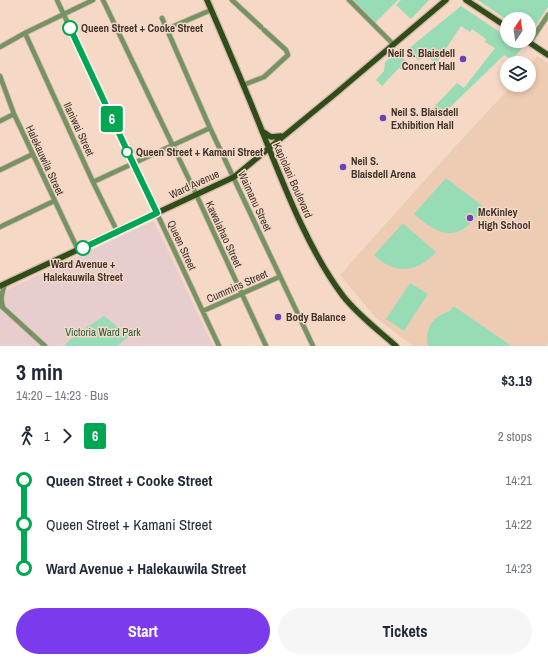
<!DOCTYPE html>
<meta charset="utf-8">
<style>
body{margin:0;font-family:"Archivo Narrow",sans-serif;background:#f6f6f7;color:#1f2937;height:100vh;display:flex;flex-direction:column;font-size:15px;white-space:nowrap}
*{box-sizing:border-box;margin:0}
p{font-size:13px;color:#747a83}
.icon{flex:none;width:22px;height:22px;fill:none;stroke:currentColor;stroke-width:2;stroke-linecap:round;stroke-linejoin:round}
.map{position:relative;height:346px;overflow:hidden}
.sheet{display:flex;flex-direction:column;background:#fff;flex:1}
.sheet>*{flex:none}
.badge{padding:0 8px;border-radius:3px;font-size:14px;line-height:26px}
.needle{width:26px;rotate:13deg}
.controls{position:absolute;left:500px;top:12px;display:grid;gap:8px}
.controls a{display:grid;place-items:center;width:36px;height:36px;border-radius:50%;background:#fff;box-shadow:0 2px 6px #0003;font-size:20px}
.map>.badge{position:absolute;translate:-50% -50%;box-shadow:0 0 0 2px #fff}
.legs{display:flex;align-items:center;gap:6px;height:44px;padding:0 16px;font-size:13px}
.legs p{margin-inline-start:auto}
.head{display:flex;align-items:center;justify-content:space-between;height:68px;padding:0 16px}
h1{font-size:22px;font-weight:700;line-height:30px}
.primary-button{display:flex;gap:8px;margin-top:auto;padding:8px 16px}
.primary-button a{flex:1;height:46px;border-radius:24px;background:#7c3aed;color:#fff;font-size:16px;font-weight:700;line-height:46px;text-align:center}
.primary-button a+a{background:#f6f6f7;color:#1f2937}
ul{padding:0 16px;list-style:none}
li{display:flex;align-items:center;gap:14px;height:44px;font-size:15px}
li i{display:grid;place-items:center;width:6px;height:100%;margin:0 5px;background:currentColor}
li i::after{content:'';width:10px;height:10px;margin:-5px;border:3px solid;border-radius:50%;background:#fff}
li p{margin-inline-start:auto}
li:first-child i{background:linear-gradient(#0000 50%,currentColor 0)}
li:last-child i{background:linear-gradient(currentColor 50%,#0000 0)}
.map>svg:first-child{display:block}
.commercial{fill:#e8cdce}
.built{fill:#eeccb4}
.green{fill:#98dcb6}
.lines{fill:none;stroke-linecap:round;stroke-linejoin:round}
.minor-casing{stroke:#d1b7a7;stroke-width:6}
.major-casing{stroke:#d1b7a7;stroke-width:8}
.minor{stroke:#769363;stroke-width:4.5}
.major{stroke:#304d19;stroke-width:5.5}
.line-1-casing{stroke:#fff;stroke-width:9}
.line-1{stroke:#00a651;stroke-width:6}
.stop-1-dot{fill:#fff;stroke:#00a651;stroke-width:2}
.poi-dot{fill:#6940b8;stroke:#f5d8c5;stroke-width:1.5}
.labels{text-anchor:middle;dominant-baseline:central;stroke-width:3;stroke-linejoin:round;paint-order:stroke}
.stop-label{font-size:11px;font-weight:bold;fill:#3f342d;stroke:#f5d8c5;text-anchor:start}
.poi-label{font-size:11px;font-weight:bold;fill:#3f342d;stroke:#f5d8c5;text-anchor:start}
.street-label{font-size:11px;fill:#3f342d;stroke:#f5d8c5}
.park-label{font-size:11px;fill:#216142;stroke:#f5d8c5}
</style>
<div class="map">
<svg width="548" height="346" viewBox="0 0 548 346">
<rect width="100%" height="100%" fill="#f5d8c5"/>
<path class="commercial" d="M154,221l59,125h-213v-53z"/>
<path class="built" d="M537,56l11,7v280l-2,3h-133l-37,-28 -36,-43 102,-114 70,-76h17v-19z"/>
<path class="green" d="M353,0h45l-23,23z
M401,0h28l-18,19 -15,-14z
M478,0h70v7l-16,24 -3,2v-14l-22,1z
M461,6l46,31v4h5l10,7 -10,12 -8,-5 -65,63 -8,-8 26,-27 7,5 31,-40 -10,-6 1,-3 -14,-10 -2,3 -9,-6 -25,38 -11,-10 -6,7 -12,-11z
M396,53l13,10 -7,7 -3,-2 -17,18 -6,-6 8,-9 1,-9z
M446,178l38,29c-23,33 -40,34 -70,7z
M402,224l3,1 31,27c-18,21 -42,23 -62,3z
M410,283l18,11 -24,37 -18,-12z
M454,306l1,1 57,39h-84c-3,-12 1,-25 13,-31 6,-4 8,-2 13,-9z
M104,316l25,20 -12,10h-53l12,-12z"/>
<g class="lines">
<g class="minor-casing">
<path id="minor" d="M57,0l162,346
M103,0l93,194 70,152
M232,0l29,27
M349,0l44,44
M162,18l48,110 103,218
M167,29l44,-19
M25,33l68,149 24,49
M530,42l18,-27
M0,47l25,-14 68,-33
M0,76l14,38 64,136
M243,85l21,-8 24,-22 -2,-5 -22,-20
M0,121l14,-7
M0,170l33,-16
M93,182l117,-54
M0,227l54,-26
M0,305l45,41
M3,307c-3,-8 -1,-15 2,-23
M203,311l76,-34"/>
</g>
<g class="major-casing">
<path id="major" d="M207,0c16,37 32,74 47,111 25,61 50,133 89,185 15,19 35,34 53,50
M466,0l41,27
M527,41l21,14
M262,131l9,6 10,-1
M0,286l234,-109 101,-83 111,-94"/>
</g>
<use href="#minor" class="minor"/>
<use href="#major" class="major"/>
</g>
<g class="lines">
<g class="line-1-casing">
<path id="line-1" d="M70,28l54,116 33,69 -74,35"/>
</g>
<use href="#line-1" class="line-1"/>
</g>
<g class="stop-1-dot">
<circle cx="70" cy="28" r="7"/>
<circle cx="127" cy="152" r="5"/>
<circle cx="83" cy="248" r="7"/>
</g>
<g class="poi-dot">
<circle cx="463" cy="59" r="4"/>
<circle cx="383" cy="118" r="4"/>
<circle cx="343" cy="167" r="4"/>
<circle cx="470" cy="218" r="4"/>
<circle cx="278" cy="317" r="4"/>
</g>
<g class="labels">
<g class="stop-label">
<text x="81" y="28">Queen Street + Cooke Street</text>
<text x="136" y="152">Queen Street + Kamani Street</text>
<text x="83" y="264" text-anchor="middle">Ward Avenue +<tspan x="83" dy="13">Halekauwila Street</tspan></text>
</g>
<g class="poi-label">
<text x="455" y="53" text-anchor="end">Neil S. Blaisdell<tspan x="455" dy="13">Concert Hall</tspan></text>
<text x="391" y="112">Neil S. Blaisdell<tspan x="391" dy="13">Exhibition Hall</tspan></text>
<text x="351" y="161">Neil S.<tspan x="351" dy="13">Blaisdell Arena</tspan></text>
<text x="478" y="212">McKinley<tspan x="478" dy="13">High School</tspan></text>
<text x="286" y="317">Body Balance</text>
</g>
<g class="street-label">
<text transform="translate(79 129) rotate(65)">Ilaniwai Street</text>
<text transform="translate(45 160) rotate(65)">Halekauwila Street</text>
<text transform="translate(293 180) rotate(66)">Kapiolani Boulevard</text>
<text transform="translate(194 184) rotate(-25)">Ward Avenue</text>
<text transform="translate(255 201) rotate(65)">Waimanu Street</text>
<text transform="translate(224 234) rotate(65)">Kawaiahao Street</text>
<text transform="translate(182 245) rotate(65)">Queen Street</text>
<text transform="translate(237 286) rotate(-24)">Cummins Street</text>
</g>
<g class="park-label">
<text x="103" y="332">Victoria Ward Park</text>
</g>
</g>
</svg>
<div class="controls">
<a><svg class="needle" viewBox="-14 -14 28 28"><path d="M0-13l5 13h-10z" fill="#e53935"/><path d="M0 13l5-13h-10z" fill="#747a83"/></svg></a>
<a><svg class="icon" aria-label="layers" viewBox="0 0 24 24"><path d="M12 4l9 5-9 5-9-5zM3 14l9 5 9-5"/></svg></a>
</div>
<b class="badge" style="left:112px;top:119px;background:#00a651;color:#fff">6</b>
</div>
<section class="sheet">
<div class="head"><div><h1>3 min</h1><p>14:20 – 14:23 · Bus</p></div><b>$3.19</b></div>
<div class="legs"><svg class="icon" aria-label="walk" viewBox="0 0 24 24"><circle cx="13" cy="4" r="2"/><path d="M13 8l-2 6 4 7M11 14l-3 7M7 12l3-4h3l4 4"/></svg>1<svg class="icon" aria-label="forward" viewBox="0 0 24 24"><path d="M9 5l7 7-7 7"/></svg><b class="badge" style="background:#00a651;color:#fff">6</b><p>2 stops</p></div>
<ul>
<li><i style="color:#00a651"></i><b>Queen Street + Cooke Street</b><p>14:21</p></li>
<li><i style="color:#00a651"></i><span>Queen Street + Kamani Street</span><p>14:22</p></li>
<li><i style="color:#00a651"></i><b>Ward Avenue + Halekauwila Street</b><p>14:23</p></li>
</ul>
<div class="primary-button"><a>Start</a><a>Tickets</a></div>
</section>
